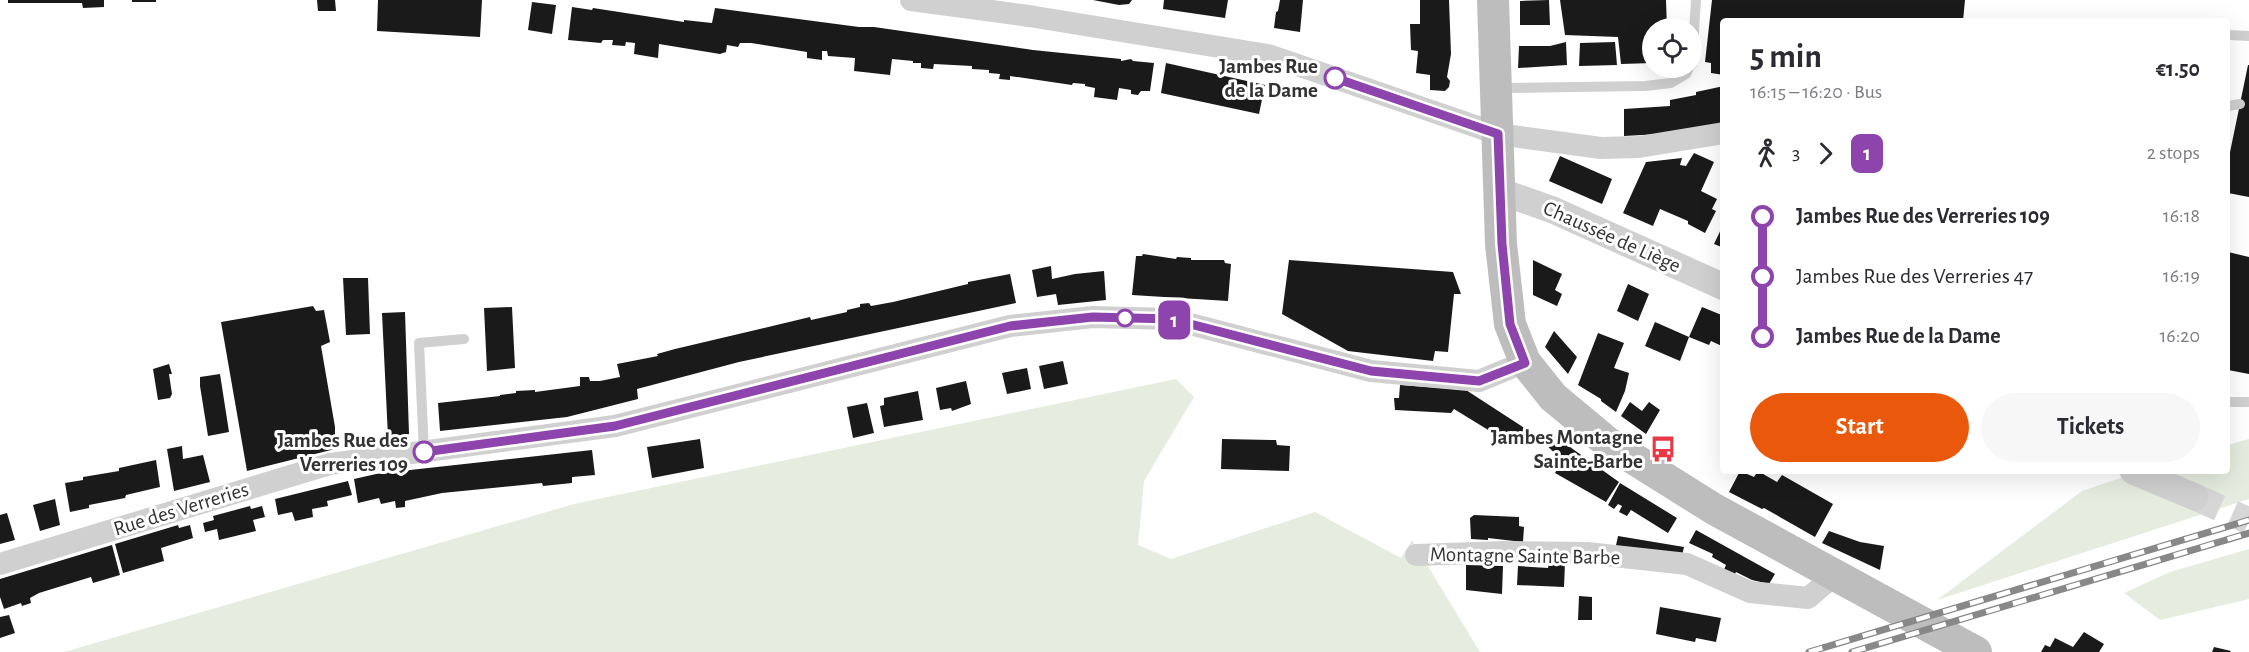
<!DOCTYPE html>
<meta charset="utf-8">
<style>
body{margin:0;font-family:"Alegreya Sans",sans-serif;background:#f7f7f7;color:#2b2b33;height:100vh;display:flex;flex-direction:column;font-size:22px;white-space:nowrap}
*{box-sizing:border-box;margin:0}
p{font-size:20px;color:#7c7c81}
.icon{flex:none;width:33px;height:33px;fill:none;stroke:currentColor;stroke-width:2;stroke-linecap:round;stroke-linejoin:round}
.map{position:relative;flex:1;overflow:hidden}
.details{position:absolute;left:1720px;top:18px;width:510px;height:456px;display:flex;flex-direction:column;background:#fff;border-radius:6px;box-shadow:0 6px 24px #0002}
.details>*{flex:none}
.badge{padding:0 12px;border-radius:9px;font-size:21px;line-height:39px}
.tools{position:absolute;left:1642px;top:18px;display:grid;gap:12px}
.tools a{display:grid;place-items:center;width:60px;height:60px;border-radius:50%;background:#fff;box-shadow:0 6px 24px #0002;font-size:30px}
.map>.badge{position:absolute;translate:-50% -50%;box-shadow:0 0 0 3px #fff}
.legs{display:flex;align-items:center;gap:9px;height:66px;padding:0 30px;font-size:20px}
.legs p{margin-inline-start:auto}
.headline{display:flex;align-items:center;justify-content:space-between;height:102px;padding:0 30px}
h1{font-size:33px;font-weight:700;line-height:45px}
.primary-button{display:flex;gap:12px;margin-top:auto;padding:12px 30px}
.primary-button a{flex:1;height:69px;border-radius:36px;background:#ea580c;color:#fff;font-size:24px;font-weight:700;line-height:69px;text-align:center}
.primary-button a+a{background:#f7f7f7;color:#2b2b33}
ul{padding:0 30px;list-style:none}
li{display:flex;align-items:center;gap:21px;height:60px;font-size:22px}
li i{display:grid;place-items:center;width:9px;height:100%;margin:0 8px;background:currentColor}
li i::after{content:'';width:15px;height:15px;margin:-8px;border:4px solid;border-radius:50%;background:#fff}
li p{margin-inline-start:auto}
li:first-child i{background:linear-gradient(#0000 50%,currentColor 0)}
li:last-child i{background:linear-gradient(currentColor 50%,#0000 0)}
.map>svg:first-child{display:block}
.green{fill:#e6ecdf}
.building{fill:#1a1a1a}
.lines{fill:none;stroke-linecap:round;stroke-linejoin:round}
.tertiary-tunnel{stroke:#d6d6d6;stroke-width:27;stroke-dasharray:27 14;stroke-linecap:butt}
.service{stroke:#d0d0d0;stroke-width:10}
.minor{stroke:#d0d0d0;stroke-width:22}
.tertiary{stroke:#d0d0d0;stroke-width:27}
.secondary{stroke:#bdbdbd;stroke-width:32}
.rail-casing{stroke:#888;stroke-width:7}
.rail{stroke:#fff;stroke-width:4.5;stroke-dasharray:14;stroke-linecap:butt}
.line-1-casing{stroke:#fff;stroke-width:14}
.line-1{stroke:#8e44ad;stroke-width:9}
.stop-1-dot{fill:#fff;stroke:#8e44ad;stroke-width:3}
.labels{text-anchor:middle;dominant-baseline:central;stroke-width:6;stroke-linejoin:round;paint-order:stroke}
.stop-label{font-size:21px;font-weight:bold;fill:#333;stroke:#fff;text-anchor:end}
.street-label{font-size:21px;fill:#333;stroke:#fff}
.poi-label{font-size:21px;font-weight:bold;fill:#333;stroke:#fff;text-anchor:end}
</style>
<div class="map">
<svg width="2249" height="652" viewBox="0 0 2249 652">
<rect width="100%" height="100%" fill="#fff"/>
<path class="green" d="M1176,379l18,18 -50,84 -6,64 33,14 144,-47 86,46 11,-18 68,112h-1416l510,-148z
M2249,439v60l-312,101 145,-109 59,-20h87v-26z
M2249,549v50l-89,21 -36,-27 46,-21z"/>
<path class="building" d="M8,0h96v7l-21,1 -1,-5h-74z
M132,0h24v2h-24z
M317,0h18l1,11h-18z
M378,0h104l-2,37 -103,-6z
M1093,0h39l-3,4 -10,1z
M1164,0h64l-3,18 -62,-9z
M1280,0h23l-3,32 -26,-4 2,-16 2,-1z
M1420,0h29l2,54 -4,23 3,4 -1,6 -4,4 -15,-1v-15l-14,-2 2,-22 -7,-1 -1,-26h10z
M1549,0l1,25h-30v-24z
M1560,0h106l1,28h-14v35l-32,1 -3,-27 -53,-2z
M1712,0h253l-2,21h-239v54l-13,-2v-10l-6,-1z
M532,2l24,3 -4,29 -24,-4z
M572,7l20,3 1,-2 91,14v-2l28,3 3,-15 144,19h15l159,23 88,9v2l10,-2 2,2 21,2 -4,28h-9l-3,4 -7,-1v-4l-12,-2 -2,12 -23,-3 1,-9 -10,-2v-2l-12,-1 -1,2 -62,-9v4l-11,-1 1,-5 -11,-1v-3l-17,-1v-3l-38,-2 -1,5 -12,-1v-5h-8v-2l-21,-2 -2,16 -36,-4 1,-13 -27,-2 -1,-5h-5v9l-15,-2v-6l-56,-9h-11l-2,4 -11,-2 -1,7 -6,2 -61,-10 -1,14 -24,-4 1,-11 -9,-1 -1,4 -13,-1 1,-5h-10l-2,3 -33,-3z
M1566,42l1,23 -49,3 1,-22h31z
M1615,42l2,23 -38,1 1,-23z
M1166,63l99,22 -6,29 -98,-21z
M2248,65h1v132l-21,-4v-37l1,1z
M1724,86v38l-46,9 -54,3v-27l46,-3v-6l26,-5v-3z
M1694,153l20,9 -13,29 16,8 -5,10 4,2 -11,22 -17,-9v-3l-28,-12 -7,17 -30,-13 23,-51 36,-4 -2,7 6,1z
M1560,156l52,23 -10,25 -53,-23z
M1724,223v25l-10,-4z
M2228,252l21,5v117l-21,-4z
M1143,254l33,5 1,-2 14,1v2h33l1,3 6,1 -3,37 -96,-6 4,-39h6z
M1289,260l164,12 8,22h-7l-6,58 -13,-1 -2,10 -85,-10 -66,-37z
M1533,260l29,14 -7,16 7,4 -5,12 -24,-11z
M1051,266l1,13 23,-5 29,-3 2,29 -48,5 -2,-11 -19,3 -5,-27z
M1010,274l6,29 -277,59 -102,27 1,10 -71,18 -127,14 -2,-28 62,-7v-1l16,-2v-2l19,-1v2l45,-6v-9h9l1,4h10l20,-4 -3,-13 41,-8 -1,-2 18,-5 135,-32 1,3 36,-8v-2l13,-3v-3l9,-1 2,3 22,-4 75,-18v-2z
M343,278h25l2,56 -24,1z
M1628,284l21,10 -11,27 -21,-10z
M313,306l3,5 8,-1 6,32 -9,4 14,81v22l-88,22 -26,-149z
M512,307l3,61 -28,3 -3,-63z
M1702,307l22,9v31l-13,-6 -2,4 -20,-8z
M405,312l4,122 -21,3 -6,-124z
M1655,322l34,15 -9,24 -35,-15z
M1554,331l23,26 -9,17 -23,-27z
M1598,333l26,10 -10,25 15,5 -4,18 -9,21 -15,-11v-2l-23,-14z
M1063,361l5,23 -24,5 -5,-23z
M169,364l3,10h-3l3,20 -2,4 -12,2 -5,-31z
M1027,368l4,21 -24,5 -5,-21z
M220,374l9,58 -21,4 -8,-50v-9z
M966,381l5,23 -19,7 -1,-3 -11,2 -4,-22z
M1400,385l66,5 60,39 -10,18 -62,-38 -3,4 -56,-3 -1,-12h5z
M918,391l5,29 -39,7 -4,-21 4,-1v-7z
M1630,402l12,9 7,-9 11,8 -14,24 -25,-18z
M867,403l7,30 -21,5 -6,-31z
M1549,432l70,50 -13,20 -51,-29 7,-13 -20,-19z
M700,439l4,29 -52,10 -5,-31z
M1222,439l54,1 1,5 13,1 -1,25 -68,-2z
M182,446l1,13 20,-4 7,27 -36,9 -7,-42z
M592,450l3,25 -23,2v6l-29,3 -1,-3 -100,10 -37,8v6l-9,1 -1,-7 -14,3 -2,-6 -21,5 -4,-24 22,-5 43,-5z
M156,460l4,27 -34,8 -1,3 -36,7v3l-19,4 -5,-29 18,-3v-3l36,-6v-3z
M1740,471l14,6 4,-6 19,11 5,-7 51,29 -18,33 -51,-29 -2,1 -33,-17z
M348,481l4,14 -25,6 1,5 -16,3 1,8 -18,4 -3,-9 -14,3 -3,-16z
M1620,483l57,35 -9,15 -37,-23 -4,6 -8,-4 3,-6 -4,-2 -4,5 -6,-4z
M55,499l5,26 -20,6 -7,-26z
M250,506l1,3 11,-3 3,11 -12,3 3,11 -37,9 -2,-11 -12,3 -2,-9 11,-3 -1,-4z
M7,513l8,27 -15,4v-29z
M1474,515l45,2v9l5,1 -1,15 -35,-4v2l-17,-1 -1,-21z
M178,525l1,3 11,-3 3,13 -32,10 3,13 -41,12 -8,-29z
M1696,530l79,44 -6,10 -17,-4 -16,-8 -2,4 -11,-4 3,-7 -14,-8 1,-3 -24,-11z
M1829,531l31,11 24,4 -4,24 -58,-27z
M1618,536l66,11 -3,13 -66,-10z
M112,545l8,30 -27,8 -2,-6 -52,16 -9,5 1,5 -9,3 -1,-3 -17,6 -4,-12v-18z
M1549,562l16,1 -1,24 -47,-2 1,-19 30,2z
M1466,565l37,1 -1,28 -36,-4z
M1579,596l13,1v23h-14z
M1660,607l61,11 -5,24 -20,-4 -1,4 -39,-8z
M9,615l6,18 -15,5v-21z
M2084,632l20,12 -5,8h-58l4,-7 5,2 5,-9 18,9z
M2214,647l17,4 -1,1h-18z"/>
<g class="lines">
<path class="tertiary-tunnel" d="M2195,497l54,24"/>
<path class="service" d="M2228,35l21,1
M1692,64l4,-64
M1499,88l146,-2 26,-3 15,-9 3,-6
M2228,106l12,-2
M2228,402h21
M424,452l-5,-109 45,-4"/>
<path class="minor" d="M911,0l118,16 239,39 230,79 103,14 38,-1 85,-14
M1416,555l88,-3 83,1 100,11 63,28 58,6 27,-23
M0,564l330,-100 285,-38 395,-100 83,-9 78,2 200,52 108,10 46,-19"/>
<path class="tertiary" d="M1499,191l54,19 171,77
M2133,471l62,26"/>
<path class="secondary" d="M1493,0l8,244 9,80 15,38 28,35 54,45 107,67 262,143"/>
<g class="rail-casing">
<path id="rail" d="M1809,652l440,-132
M1852,652l397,-119"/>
</g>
<use href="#rail" class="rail"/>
</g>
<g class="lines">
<g class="line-1-casing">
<path id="line-1" d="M424,452l191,-26 395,-100 83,-9 78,2 200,52 108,10 46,-18 -15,-39 -8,-80 -4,-110 -163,-56"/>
</g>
<use href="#line-1" class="line-1"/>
</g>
<defs>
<g id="bus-bare" transform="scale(2.07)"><path d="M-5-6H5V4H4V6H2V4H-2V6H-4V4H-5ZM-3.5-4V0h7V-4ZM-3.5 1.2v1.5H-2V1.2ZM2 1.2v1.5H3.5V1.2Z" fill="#e63946" stroke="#fff" stroke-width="2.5" paint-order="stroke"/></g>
</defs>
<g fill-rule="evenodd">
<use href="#bus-bare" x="1663" y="449"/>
</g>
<g class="stop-1-dot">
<circle cx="1335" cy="78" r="10"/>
<circle cx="1125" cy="318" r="8"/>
<circle cx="424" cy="452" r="10"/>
</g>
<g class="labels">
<g class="stop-label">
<text x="1318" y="66">Jambes Rue<tspan x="1318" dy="24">de la Dame</tspan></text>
<text x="408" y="440">Jambes Rue des<tspan x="408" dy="24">Verreries 109</tspan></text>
</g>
<g class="street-label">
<text transform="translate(1612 237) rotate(24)">Chaussée de Liège</text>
<text transform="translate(181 509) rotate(-17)">Rue des Verreries</text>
<text transform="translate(1525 556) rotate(1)">Montagne Sainte Barbe</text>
</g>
<g class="poi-label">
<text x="1643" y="437">Jambes Montagne<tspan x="1643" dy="24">Sainte-Barbe</tspan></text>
</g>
</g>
</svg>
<div class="tools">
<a><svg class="icon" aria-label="locate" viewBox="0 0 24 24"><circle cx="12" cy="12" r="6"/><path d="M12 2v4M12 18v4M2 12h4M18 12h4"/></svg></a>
</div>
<b class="badge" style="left:1174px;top:320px;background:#8e44ad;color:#fff">1</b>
<section class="details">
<div class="headline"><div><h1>5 min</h1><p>16:15 – 16:20 · Bus</p></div><b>€1.50</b></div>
<div class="legs"><svg class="icon" aria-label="walk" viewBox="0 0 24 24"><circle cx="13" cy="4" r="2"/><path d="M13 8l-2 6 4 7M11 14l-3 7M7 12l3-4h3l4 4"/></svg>3<svg class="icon" aria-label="forward" viewBox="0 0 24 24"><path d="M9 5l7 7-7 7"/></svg><b class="badge" style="background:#8e44ad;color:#fff">1</b><p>2 stops</p></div>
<ul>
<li><i style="color:#8e44ad"></i><b>Jambes Rue des Verreries 109</b><p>16:18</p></li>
<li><i style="color:#8e44ad"></i><span>Jambes Rue des Verreries 47</span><p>16:19</p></li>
<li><i style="color:#8e44ad"></i><b>Jambes Rue de la Dame</b><p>16:20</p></li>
</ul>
<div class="primary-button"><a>Start</a><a>Tickets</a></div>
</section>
</div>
